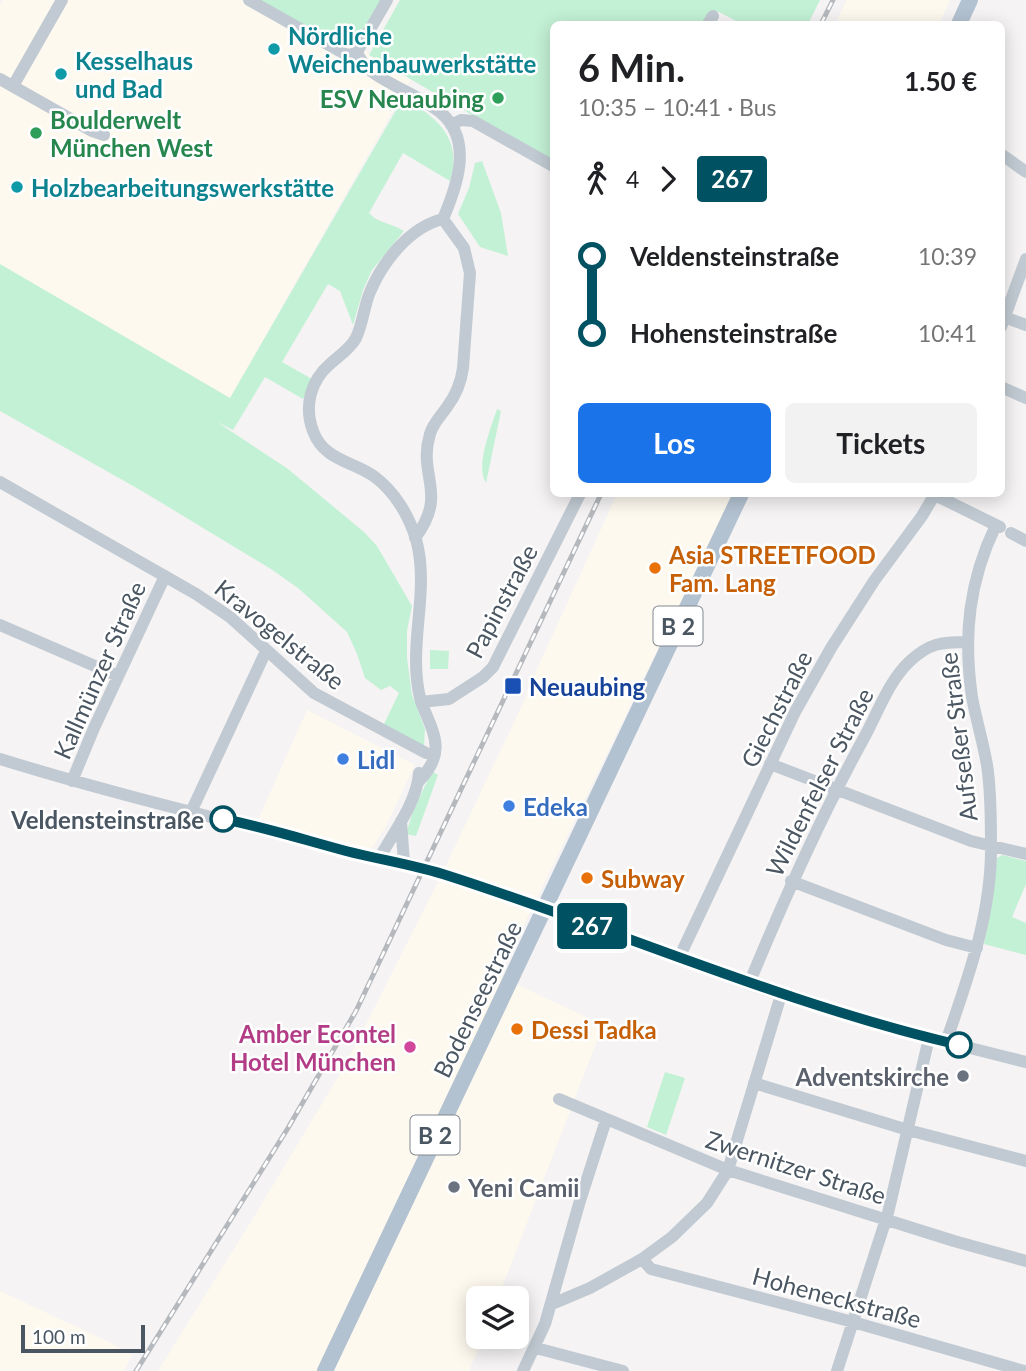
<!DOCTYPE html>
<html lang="de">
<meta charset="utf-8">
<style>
body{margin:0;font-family:Lato,sans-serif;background:#f2f2f2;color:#202124;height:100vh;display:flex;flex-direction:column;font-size:26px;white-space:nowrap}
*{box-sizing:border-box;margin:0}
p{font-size:23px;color:#757577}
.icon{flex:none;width:38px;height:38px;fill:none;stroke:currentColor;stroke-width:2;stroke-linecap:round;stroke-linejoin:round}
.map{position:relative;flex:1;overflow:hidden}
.details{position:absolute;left:550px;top:21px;width:455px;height:476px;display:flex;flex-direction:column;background:#fff;border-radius:10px;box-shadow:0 4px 18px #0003}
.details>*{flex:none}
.badge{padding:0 14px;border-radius:5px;font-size:24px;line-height:46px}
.tools{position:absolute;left:466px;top:1286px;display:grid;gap:14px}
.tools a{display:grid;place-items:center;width:63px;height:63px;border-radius:10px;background:#fff;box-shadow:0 4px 18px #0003;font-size:35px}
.scale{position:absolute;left:21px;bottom:18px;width:124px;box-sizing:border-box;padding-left:7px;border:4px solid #4a5661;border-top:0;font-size:19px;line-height:24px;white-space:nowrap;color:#4a5661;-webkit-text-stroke:5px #fff;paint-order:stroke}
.map>.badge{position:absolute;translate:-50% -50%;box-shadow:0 0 0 4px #fff}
.legs{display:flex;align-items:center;gap:10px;height:77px;padding:0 28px;font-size:23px}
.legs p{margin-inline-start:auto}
.headline{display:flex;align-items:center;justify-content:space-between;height:119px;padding:0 28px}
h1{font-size:38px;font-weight:700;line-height:52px}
.button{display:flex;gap:14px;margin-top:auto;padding:14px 28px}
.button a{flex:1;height:80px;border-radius:10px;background:#1a73e8;color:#fff;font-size:28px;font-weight:700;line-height:80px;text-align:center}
.button a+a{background:#f2f2f2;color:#202124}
ul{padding:0 28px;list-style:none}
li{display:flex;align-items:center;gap:24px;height:77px;font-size:26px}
li i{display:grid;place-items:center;width:10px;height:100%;margin:0 9px;background:currentColor}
li i::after{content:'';width:18px;height:18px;margin:-9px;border:5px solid;border-radius:50%;background:#fff}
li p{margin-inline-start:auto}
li:first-child i{background:linear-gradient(#0000 50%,currentColor 0)}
li:last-child i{background:linear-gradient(currentColor 50%,#0000 0)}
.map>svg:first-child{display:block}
.commercial{fill:#fdf9ef}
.green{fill:#c3f1d5}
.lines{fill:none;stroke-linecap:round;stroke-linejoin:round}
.minor{stroke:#c1cad2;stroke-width:12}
.major{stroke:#b3c2d1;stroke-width:16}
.rail-casing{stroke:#b5b8bd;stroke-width:5}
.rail{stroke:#fff;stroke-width:2.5;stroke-dasharray:8;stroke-linecap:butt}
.line-1-casing{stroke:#fff;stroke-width:16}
.line-1{stroke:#005262;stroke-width:10}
.culture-dot{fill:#0f9aa8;stroke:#fff;stroke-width:2.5}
.leisure-dot{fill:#2e9e5b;stroke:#fff;stroke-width:2.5}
.food-dot{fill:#e8710a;stroke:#fff;stroke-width:2.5}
.transit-dot{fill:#1a4fb4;stroke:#fff;stroke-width:2.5}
.shop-dot{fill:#3f7fe0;stroke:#fff;stroke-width:2.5}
.stop-1-dot{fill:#fff;stroke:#005262;stroke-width:3.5}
.hotel-dot{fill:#d1479c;stroke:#fff;stroke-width:2.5}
.worship-dot{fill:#6b7280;stroke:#fff;stroke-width:2.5}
.labels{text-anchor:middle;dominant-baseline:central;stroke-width:5;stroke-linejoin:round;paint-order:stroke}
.shield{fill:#fff;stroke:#808990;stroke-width:2}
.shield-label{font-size:23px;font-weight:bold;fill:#4a5661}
.culture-label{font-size:24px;font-weight:bold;fill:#0d838f;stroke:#fff;text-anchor:start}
.leisure-label{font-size:24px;font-weight:bold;fill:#27864d;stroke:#fff;text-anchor:end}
.food-label{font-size:24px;font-weight:bold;fill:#c56008;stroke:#fff;text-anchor:start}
.street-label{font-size:24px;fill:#4a5661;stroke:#fff}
.transit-label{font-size:24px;font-weight:bold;fill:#164399;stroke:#fff;text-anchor:start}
.shop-label{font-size:24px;font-weight:bold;fill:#366cbe;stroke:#fff;text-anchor:start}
.stop-label{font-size:24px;font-weight:bold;fill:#4a5661;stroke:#fff;text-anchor:end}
.hotel-label{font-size:24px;font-weight:bold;fill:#b23c85;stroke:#fff;text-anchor:end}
.worship-label{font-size:24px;font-weight:bold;fill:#5b616d;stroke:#fff;text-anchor:end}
</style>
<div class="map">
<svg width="1026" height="1371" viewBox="0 0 1026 1371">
<rect width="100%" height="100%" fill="#f5f3f3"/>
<path class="commercial" d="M3,0h287l66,37 13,18 42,24 -181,319 -230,-133v-260z
M847,0h103l-11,24h-104z
M617,494h116l-234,482 104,49 -105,273h-20v39h5l-14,34h-311l94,-151 86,-143 18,-33 81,-160 90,-189 -1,-2z
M307,710l108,55 -29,61 -13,21 -10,2 -105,-29z
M0,1291l107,50 25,14 -8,16h-124z"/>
<path class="green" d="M260,0h122l-26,43 -14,4z
M400,0h420l-12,24h-66l-25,-13 -6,1 -6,12h-152v138l-184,-107z
M403,98c34,19 60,40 47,83l-47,-28 -34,60c8,10 23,10 35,18l-32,39 -9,20 -10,35 -13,-34 -12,-7 -46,78 30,17 -9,20 -38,-22 -32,53 -16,-8 71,47 76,63 13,14 35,60 -5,25v27l5,37 13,34 -1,17 -41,-20 16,-33 -9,-7 -9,4 -16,-12 -8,-24 -10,-22 -49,-44 -27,-19 -129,-78 -142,-80v-147l230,134z
M482,161l19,52 7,43 -28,-9 -22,-33 11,-26 6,-25z
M497,409l4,2 -15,72c-11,-17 5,-55 11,-74z
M430,650l19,1 -1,18h-18z
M432,771l6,4 -22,61 -10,-2 7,-23z
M1002,855l24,6v23l-14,33 14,6v32l-42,-11 9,-49 4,-37z
M665,1072l20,6 -19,57 -19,-8z"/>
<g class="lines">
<path class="minor" d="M249,0l96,54 5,1 7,-3
M708,24l5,-8
M357,52c7,17 20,24 35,32 16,9 34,17 48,28 34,28 17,74 3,107
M357,52l30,-52
M0,79l92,52 12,4
M13,86l49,-86
M451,125l10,-5 12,1 80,45
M1001,154l25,18
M1004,317l22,8
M1001,327l25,-68
M1001,387l25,11
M0,482l196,112 34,23 84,76 112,60
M933,494l67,33
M1011,533l15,8
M415,538c34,-45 2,-62 15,-104 3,-11 11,-18 17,-27 9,-12 14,-24 16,-39l7,-95 -6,-25 -21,-29
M0,625l118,51
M421,702c-15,-57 10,-108 -5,-163 -7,-23 -21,-47 -41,-62 -22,-16 -51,-16 -62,-46 -9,-24 -3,-50 17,-67 9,-8 21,-16 26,-26 7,-15 8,-32 14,-46 13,-31 40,-65 73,-73
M0,759c113,35 228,62 343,91 26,7 53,9 79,17 112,33 219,79 329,118 90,31 183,54 275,77
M770,764l201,77 55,13
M72,781l22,-53 71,-152
M419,781c28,-29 15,-47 2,-79l28,-3 34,-22 10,-10 87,-173
M191,812l75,-161
M401,821l3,42
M380,857c14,-25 37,-55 39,-84
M791,881l155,59 31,8
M679,958l116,-246 36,-64 43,-67 48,-65 13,-22
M749,984c35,-85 72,-168 116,-248 13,-24 24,-55 44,-74 20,-19 32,-20 58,-20
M946,1042c22,-64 46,-129 45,-197 0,-26 0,-55 -4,-80 -4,-23 -11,-46 -15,-68 -9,-62 -3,-116 24,-172
M754,1083l154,47 118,31
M559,1099l169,71 226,71 72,20
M642,1259l9,10 202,53 171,49
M552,1304l38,-16 52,-29 30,-22 35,-34 21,-33 53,-175
M536,1348l87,23
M523,1371l22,-47 34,-120 27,-84
M837,1371l51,-158 41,-175"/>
<path class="major" d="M959,24l11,-24
M325,1371l416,-877"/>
<g class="rail-casing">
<path id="rail" d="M821,24l12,-24
M136,1371l152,-243 68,-117 245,-517"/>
</g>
<use href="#rail" class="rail"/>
</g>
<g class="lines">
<g class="line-1-casing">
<path id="line-1" d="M223,819c41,8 82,21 123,32 35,9 69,14 103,25 171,55 335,128 510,169"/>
</g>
<use href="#line-1" class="line-1"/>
</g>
<g class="culture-dot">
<circle cx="274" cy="49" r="7"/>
<circle cx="61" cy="74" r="7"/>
<circle cx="17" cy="187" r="7"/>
</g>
<g class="leisure-dot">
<circle cx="498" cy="98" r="7"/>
<circle cx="36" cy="133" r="7"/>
</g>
<g class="food-dot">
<circle cx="655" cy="568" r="7"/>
<circle cx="587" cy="878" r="7"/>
<circle cx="517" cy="1029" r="7"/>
</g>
<rect class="transit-dot" x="504" y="677" width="18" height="18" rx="3.5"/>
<g class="shop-dot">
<circle cx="343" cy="759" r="7"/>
<circle cx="509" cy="806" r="7"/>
</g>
<g class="stop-1-dot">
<circle cx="223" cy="819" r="12"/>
<circle cx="959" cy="1045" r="12"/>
</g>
<circle class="hotel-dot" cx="410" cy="1047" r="7"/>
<g class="worship-dot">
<circle cx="963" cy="1076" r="7"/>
<circle cx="454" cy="1187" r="7"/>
</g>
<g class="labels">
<g class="shield">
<rect x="653.5" y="606.5" width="49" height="39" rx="5"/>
<rect x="410.5" y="1115.5" width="49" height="39" rx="5"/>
</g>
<g class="shield-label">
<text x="678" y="626">B 2</text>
<text x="435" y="1135">B 2</text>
</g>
<g class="culture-label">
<text x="288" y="35">Nördliche<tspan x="288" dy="28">Weichenbauwerkstätte</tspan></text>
<text x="75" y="60">Kesselhaus<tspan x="75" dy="28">und Bad</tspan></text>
<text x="31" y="187">Holzbearbeitungswerkstätte</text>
</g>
<g class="leisure-label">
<text x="484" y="98">ESV Neuaubing</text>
<text x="50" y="119" text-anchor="start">Boulderwelt<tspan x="50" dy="28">München West</tspan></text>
</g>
<g class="food-label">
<text x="669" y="554">Asia STREETFOOD<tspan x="669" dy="28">Fam. Lang</tspan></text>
<text x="601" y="878">Subway</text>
<text x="531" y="1029">Dessi Tadka</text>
</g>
<g class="street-label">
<text transform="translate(501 601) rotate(-62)">Papinstraße</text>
<text transform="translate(280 634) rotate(39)">Kravogelstraße</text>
<text transform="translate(99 670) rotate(-66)">Kallmünzer Straße</text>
<text transform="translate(776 709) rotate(-63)">Giechstraße</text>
<text transform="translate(958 737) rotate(-97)">Aufseßer Straße</text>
<text transform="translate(819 782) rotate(-63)">Wildenfelser Straße</text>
<text transform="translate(477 999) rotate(-64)">Bodenseestraße</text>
<text transform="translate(796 1167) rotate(18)">Zwernitzer Straße</text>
<text transform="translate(837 1297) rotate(15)">Hoheneckstraße</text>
</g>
<g class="transit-label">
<text x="529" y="686">Neuaubing</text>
</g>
<g class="shop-label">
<text x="357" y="759">Lidl</text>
<text x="523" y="806">Edeka</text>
</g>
<g class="stop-label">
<text x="204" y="819">Veldensteinstraße</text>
</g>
<g class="hotel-label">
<text x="396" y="1033">Amber Econtel<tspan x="396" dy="28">Hotel München</tspan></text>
</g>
<g class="worship-label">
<text x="949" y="1076">Adventskirche</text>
<text x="468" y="1187" text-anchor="start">Yeni Camii</text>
</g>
</g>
</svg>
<div class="tools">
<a><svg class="icon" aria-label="layers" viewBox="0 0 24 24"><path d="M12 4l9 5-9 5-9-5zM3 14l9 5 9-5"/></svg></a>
</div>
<div class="scale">100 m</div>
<b class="badge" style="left:592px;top:926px;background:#005262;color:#fff">267</b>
<section class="details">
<div class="headline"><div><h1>6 Min.</h1><p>10:35 – 10:41 · Bus</p></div><b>1.50 €</b></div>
<div class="legs"><svg class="icon" aria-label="walk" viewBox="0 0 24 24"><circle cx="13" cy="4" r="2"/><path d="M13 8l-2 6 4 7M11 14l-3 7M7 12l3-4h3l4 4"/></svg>4<svg class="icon" aria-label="forward" viewBox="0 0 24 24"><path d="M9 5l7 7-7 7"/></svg><b class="badge" style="background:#005262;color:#fff">267</b></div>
<ul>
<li><i style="color:#005262"></i><b>Veldensteinstraße</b><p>10:39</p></li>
<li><i style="color:#005262"></i><b>Hohensteinstraße</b><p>10:41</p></li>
</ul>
<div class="button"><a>Los</a><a>Tickets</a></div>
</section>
</div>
